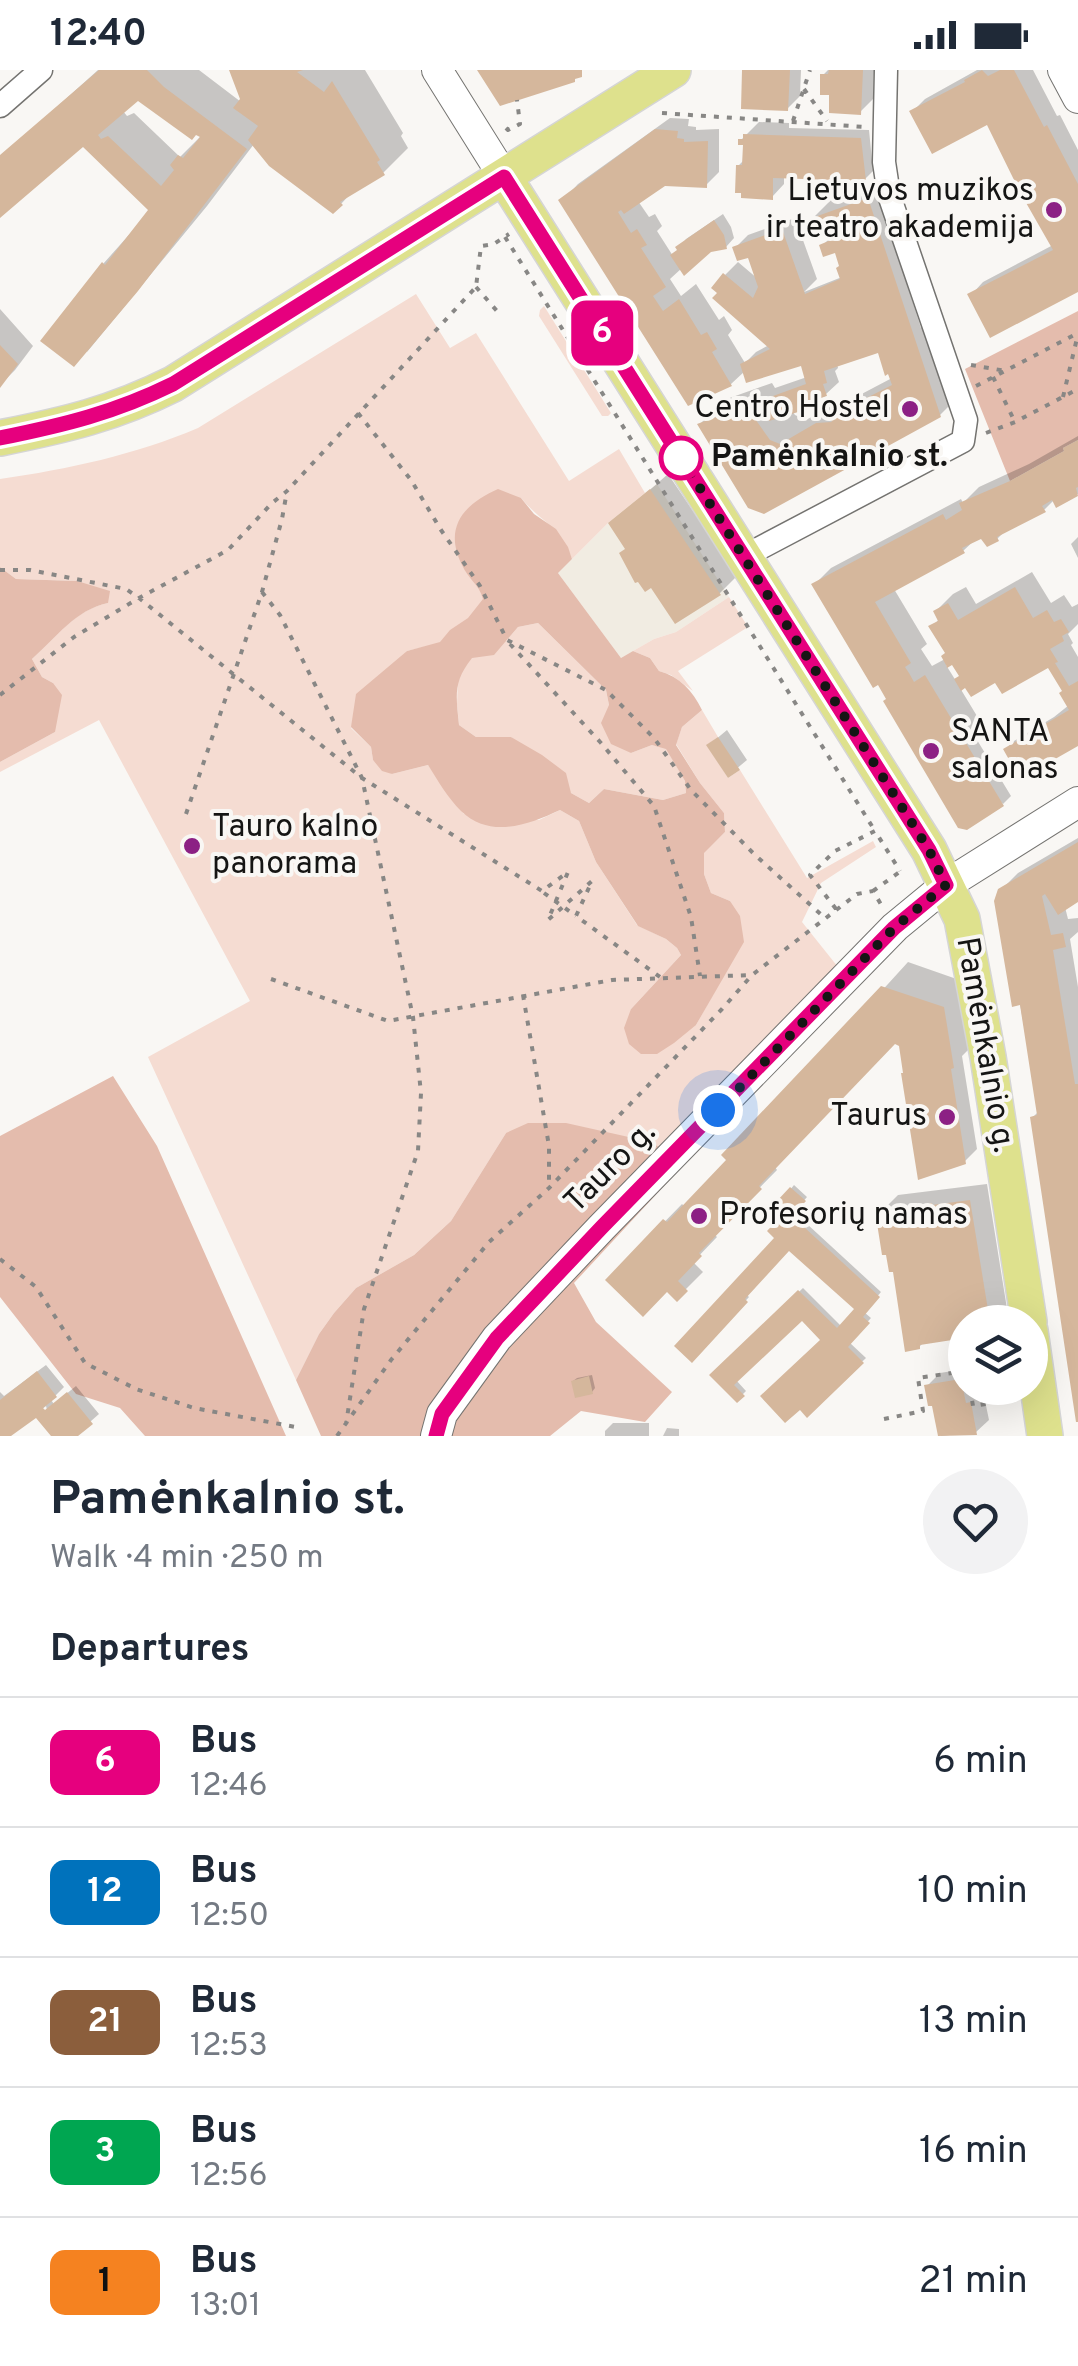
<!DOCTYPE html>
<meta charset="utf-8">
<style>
body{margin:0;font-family:Overpass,sans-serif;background:#f2f2f3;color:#1f2937;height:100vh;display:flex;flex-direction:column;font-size:38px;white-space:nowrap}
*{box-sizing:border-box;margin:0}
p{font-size:32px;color:#747a83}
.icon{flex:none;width:55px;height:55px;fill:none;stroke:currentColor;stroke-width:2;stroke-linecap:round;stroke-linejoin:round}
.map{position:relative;height:1366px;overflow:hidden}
.sheet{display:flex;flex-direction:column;background:#fff;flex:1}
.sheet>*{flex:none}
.badge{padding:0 20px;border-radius:15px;font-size:35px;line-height:65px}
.tools{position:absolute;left:948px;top:1235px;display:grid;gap:20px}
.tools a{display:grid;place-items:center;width:100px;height:100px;border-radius:50%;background:#fff;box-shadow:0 10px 40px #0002;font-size:50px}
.you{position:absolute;width:50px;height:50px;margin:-25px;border:8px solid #fff;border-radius:50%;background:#1a73e8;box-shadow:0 0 0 15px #1a73e833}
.map>.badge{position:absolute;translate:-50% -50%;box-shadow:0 0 0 5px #fff}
h2{padding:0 50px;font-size:38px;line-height:90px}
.round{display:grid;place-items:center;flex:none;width:105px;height:105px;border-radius:52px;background:#f2f2f3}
.summary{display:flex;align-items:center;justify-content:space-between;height:170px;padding:0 50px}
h1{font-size:48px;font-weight:700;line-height:75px}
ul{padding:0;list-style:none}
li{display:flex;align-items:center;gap:30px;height:130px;padding:0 50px;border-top:2px solid #e0e1e3}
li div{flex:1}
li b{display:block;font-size:38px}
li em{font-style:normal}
li .badge{min-width:110px;font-weight:700;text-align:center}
.status{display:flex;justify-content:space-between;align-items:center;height:70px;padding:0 50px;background:#fff;direction:ltr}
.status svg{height:28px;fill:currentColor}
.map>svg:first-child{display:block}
.built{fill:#f1ece2}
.green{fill:#f5dcd2}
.forest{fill:#e4bcad;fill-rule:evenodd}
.shadow{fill:#0003;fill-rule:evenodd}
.building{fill:#d5b79c;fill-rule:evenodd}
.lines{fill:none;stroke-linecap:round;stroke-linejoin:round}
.street-casing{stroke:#747370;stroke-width:25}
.secondary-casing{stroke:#747370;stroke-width:32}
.primary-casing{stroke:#d5d5d5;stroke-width:38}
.path{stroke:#888785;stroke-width:4;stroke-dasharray:5 8;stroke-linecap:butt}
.street{stroke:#fff;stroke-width:22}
.secondary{stroke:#fff;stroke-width:30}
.primary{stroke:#dee18d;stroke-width:35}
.line-casing{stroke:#fff;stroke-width:22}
.line{stroke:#e6007e;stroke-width:15}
.walk{stroke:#151514;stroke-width:10;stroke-dasharray:0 18}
.poi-dot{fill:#8c2084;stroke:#f9f7f4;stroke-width:4}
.stop-dot{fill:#fff;stroke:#e6007e;stroke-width:5}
.labels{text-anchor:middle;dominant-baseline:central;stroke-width:8;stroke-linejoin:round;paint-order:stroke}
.poi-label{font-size:32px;fill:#151514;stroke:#f9f7f4;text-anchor:end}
.stop-label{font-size:32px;font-weight:bold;fill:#151514;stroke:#f9f7f4;text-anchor:start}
.street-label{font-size:32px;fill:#151514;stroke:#f9f7f4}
</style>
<div class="status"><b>12:40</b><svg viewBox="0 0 49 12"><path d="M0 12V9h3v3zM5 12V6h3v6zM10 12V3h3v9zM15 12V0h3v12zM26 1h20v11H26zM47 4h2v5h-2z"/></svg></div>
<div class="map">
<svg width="1078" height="1366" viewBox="0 0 1078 1366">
<rect width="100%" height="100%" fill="#f9f7f4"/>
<path class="built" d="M657,414l72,113 -53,35 -22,7 -33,19 -63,-85 51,-51z"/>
<path class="green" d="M416,224l34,54 26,-15 93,148 50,-32 26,44 -37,30 -36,36c-11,-32 -31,-37 -51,-61l-52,78c15,14 26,45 37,65l12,-14 20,-4 68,67 3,15 22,48 21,-8 14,3 19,33 1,12 -23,7 -59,-11 -15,14 -18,-10 -60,-56h-35l-17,-12 -2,-21 1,-28 -18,-33 -33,8 -56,77 20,19 2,13 19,14 36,-9 36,49 75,6 21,-10 19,11 17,41 41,63 29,14 11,9 4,7 -50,54 65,16 47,-84 -13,-40 -19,-8 -7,-19 -1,-21 22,-21 -1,-19 -24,-30 -24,-39 6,-17 20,-17 16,27 -11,8 21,33 12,-8 67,108 66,-37 3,6 -55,36 -19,39 36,45 -176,182 -156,-16 -55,88 -37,34 -58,33 -22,25 -15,21 -23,46 -148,-323 102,-56 -151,-281 -99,52v-10l55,-30 -2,-49 -11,-6 -10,-18c25,-22 42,-49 76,-56l-31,-22 -61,-2 -16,-12v-88c69,-10 134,-24 198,-51z
M544,236l67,107 -3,3h-6l-63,-100 1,-6z
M729,527l19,30 -70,44 15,20 -22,-16 -12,-4 -9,-13 -17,-7 21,-12 22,-7z"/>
<path class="forest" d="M1078,241v129l-15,8 1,3 -54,30 -45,-112z
M498,419l23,9 13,16 22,15 12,18 4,12 -14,14 63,85 12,-7 17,7 9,13c21,6 33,19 43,39l-20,17 -6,18 24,38 24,30 1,19 -21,21v21l7,19 19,8 10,15 4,26 -48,83 -22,18 -17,11h-16l-12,-10 -5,-16 7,-19 50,-54 -4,-7 -11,-9 -28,-13 -42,-64 -17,-41 -19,-11c-32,15 -70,29 -99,1 -13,-13 -23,-30 -33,-46l-36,9 -10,-3 -9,-11 -2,-13 -20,-20 5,-33 51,-43 33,-9 10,-12 18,-12 15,-19c-4,-15 -15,-20 -21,-34 -19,-38 2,-61 36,-76zM538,553l68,67 3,15 -8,18 10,21 20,9 21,-8 14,4 19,32 1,12 -23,7 -59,-11 -15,14 -18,-10 -5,-20 -24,-18 -31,-18h-35l-17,-12c-3,-30 -6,-43 13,-67l22,-3 24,-28z
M0,497l16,12 61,2 33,10 -2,12c-33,7 -51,34 -76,56l10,18 11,6 9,12 -7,37 -55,30z
M113,1006l44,70 129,290h-141l-25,-28 -44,-14 -76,-97v-161z
M528,1053h38l85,19 11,7 14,24 -102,110 22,39 76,70 -27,30 -64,-11 -31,25h-229l-25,-56 23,-46 15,-21 22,-25 58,-33 37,-34 55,-88z"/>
<path class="shadow" d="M98,0h101l46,35 -13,-35h133l38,63 -2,3 7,12 -25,25 -29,17 -13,14 -87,-60 -47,62 -120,146 16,-88 49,-55 -70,-64 -82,69v-56zM138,28l64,37 -22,22 -46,-44 -7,3 -4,-5z
M745,0h56l-1,26 -13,13z
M828,0h46l-1,29 -13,13 -28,-19 -9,-18z
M977,0h56l24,46 3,-1 18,35v141l-107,4 12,-13 70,-37 -34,-62 -30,-61 -77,-10 13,-13z
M670,48l19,1 -1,7 8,1v3l23,-1v43l-13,13 -42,-2 -26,18 11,16 6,-3 7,12 -5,5 16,25 13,-17 37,-25 8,13 3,11 -8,9 -16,3 -28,18 -12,11 11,17 15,-12 23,36 5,-4 8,14 -4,5 17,28 11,-11 13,-7 -44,-70 13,-13 20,17 -9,-24 -14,-7 13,-13 47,-17 22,61 -13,13 38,-15 -1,-12 -4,-15 -15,-4 10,-10 -3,-8 -17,-9 24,-24 57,-20 3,75 25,78 11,-3 25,73 -17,17 -176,96 -64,-87 24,-24 48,-17 3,5 32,-11 -4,-14 -58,8 -14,13 -42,19 -127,-202 16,-17zM887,277l5,31 -38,20 -11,1 -37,21 -11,-5 -3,-4 34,-17 13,-12 -4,-11 3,-3 -1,-5z
M759,52l30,1v5l80,2 4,41 -8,8 -81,-3v8l-12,13 -34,-31 7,-7 1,-16 -5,-3z
M0,239l33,37 -18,24 -15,15z
M1078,366v58l-21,10 -2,-5 -11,11 -38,20 -9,9 -15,-4 -5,3 -14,13 -69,38 33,55 -6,5 11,17 13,-7 2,-6 -15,-26 8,-9 -4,-7 17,-17 13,-7 10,17 56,-32 19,31 13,-8 8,12 6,-3v20l-10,10 5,9 -2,2 7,12v86l-72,6 8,-8 40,-24 15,-12 -5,-15 -15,-25 -54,15 -29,4 -6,4 20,33 -9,9 40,66 -8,8 -114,-106 -75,-113 17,-17 130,-69 2,4 16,-16 50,-23zM953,591l8,14 -5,6 -10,-16z
M668,404l69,102 -17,17 -44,28 -64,-98z
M1078,467v21l-7,-14z
M727,660l20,30 -18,15 -20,-30z
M1078,768v61l-13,8 3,12 10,-1v14l-8,7 8,48v431l-45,-301 6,-6 -39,-220 18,-18z
M908,892l60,21 9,58 -15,15 15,93 -13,13 -62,-118 -7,-2 -120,125 2,3 -63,64 3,3 -24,25 10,10 -26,26 -10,-9 -59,-9 74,-76 3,3z
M987,1114l21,131 -8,7h-35v14l-41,6 -5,5 -24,-74 -14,-61 17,-17z
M794,1115l13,12 -13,15 87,80 -17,20 7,6 -22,24 17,16 -59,56 17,-74 -22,-22 -66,62 10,11 -9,9 -25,-25 91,-87 38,38 16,-17 -68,-61 -43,46 3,3 -57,62 86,-121 11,-27 -9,-9z
M46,1295l18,22 -13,13 3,4 22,-18 23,28 -25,22h-20l-8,-30 -39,30h-7v-44l4,4z
M965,1299v19h13l1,4 4,-1 6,29 -13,12 -35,4 -7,-32 -7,-18 13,-13z
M592,1305l3,13 -3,4 -19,-11 4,-3z
M613,1353h36v13h-44v-5z
M667,1358l12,1v7h-16z"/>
<path class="building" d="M99,0h48l17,17 83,62 -109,142 -64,76 -34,-26 62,-79 3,3 43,-55 -65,-63 -83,71v-63zM138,31l54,39 4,-5 4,2 -17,21 -5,-3 -8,10 4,5 -13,16 -53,-50 -7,3 -3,-4z
M229,0h74l-6,2 27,20 8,-11 48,79 -3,2 8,13 -45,27 3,3 -10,9 -64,-48 -21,-26 10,-14 -25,-18 7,-9z
M477,0h105v7l-7,2v3l-75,24z
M742,0h48l-2,41 -47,-2z
M829,0h34l-2,45 -32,-2v-18h-9v-21h8z
M982,0l6,6 12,-6h14l30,57 3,-2 31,59v108l-88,46 -23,-44 86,-44 -32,-56 -3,2 -5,-10 3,-2 -29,-59 -55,29 -23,-43 56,-29 -1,-2z
M655,59l23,2 -1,7 7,1v3l24,-1 -1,47 -42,-2 -41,28 -3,-4 -3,2 13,21 6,-4 10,16 -6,3 25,39 -13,9 10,15 16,-12 22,36 6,-3 10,17 -5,3 20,34 -44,20 -130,-206z
M743,64l118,4 5,43 -93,-3v22l-32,-2v-5h-6l1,-28h6l1,-20h-5v-6h5z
M868,128l73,219 -177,97 -16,-6 -51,-84 49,-18 24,34 10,4 36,-21 16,-1 -3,-5 63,-32 -4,-11 -3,2 -7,-23 -54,18 3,12 -4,1 4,12 -12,4 -4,8 -42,13 -7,-21 44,-16 -5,-18 -55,17 -6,-19 30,-15 -58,-51 5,-5 -6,-5 12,-15 30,25 5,-11 -10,-29 -11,3 -5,-14 50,-18 23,65 35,-15 -4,-11 3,-2 -4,-13 -12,4 -4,-12 12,-5 -3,-9 -13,5 -6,-17z
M714,150l10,15 3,14 -16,3 -27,24 -14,-21 7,-5 -2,-3z
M0,275l18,19 -18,24z
M1078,370v47l-2,1 2,8 -22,12 -4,-8 -10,6 4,6 -49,25 2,4 -12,6 -6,-8 -19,9 3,5 -90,49 36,61 -6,4 4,6 5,9 11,-7 79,131 -37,24 -9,-2 -75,-127 3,-2 -8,-14 -5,3 -62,-104 132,-70 3,6 16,-10 -3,-7 51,-22 54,-30 -1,-3z
M650,419l71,106 -46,29 -24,-36 -6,4 -7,-10 -3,1 -16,-30 6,-4 -17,-26z
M1015,517l18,31 14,-8 7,12 7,-3 8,13 -7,4 2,5 -14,8 8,13 -3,1 14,23 9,-5v65l-58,33 -17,-30 66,-39 -10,-17 3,-2 -14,-23 -46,26 -7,-11 -24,14 -6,-9 -4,3 -7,-12 5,-3 -7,-11 -5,3 -1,-3 -5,-9 4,-3 -17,-27 10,-5 -5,-10 15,-8 10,17z
M718,667l22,33 -12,8 -22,-33z
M1078,772v60l-20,13 -13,-21 -3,2 9,39 12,-2 3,14 -13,3 22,134h3v338h-2l-46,-305 7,-2 -17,-110 -8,2 -18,-106 4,-12z
M881,916l63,21 10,61 -3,1 15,95 -48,16 -17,-107h2l-4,-27 -4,-2 -136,142 3,3 -63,64 3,3 -24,25 10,10 -11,11 -10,-10 -24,25 -38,-37 58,-61 4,3 59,-62 -5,-5z
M790,1117l16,14 -14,15 88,81 -17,20 7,6 -22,24 16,16 -57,55 -7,-8 -15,13 -25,-27 60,-56 -18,-19 -68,64 11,11 -8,7 -28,-28 89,-85 39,38 17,-19 -65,-58 -44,48 3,3 -56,61 -18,-17 100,-108 -7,-7 19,-20 -10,-9z
M970,1130l20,122h-25v16l-45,7v4l-15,3 -12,-80h-4l-3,-17h-4l-6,-38 3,-1 -1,-5 54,-8v2z
M37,1301l20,26 -14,11 2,2 22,-18 26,32 -15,12h-27l-15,-18 -25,18h-11v-36z
M589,1306l4,18 -18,4 -4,-17z
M961,1309l5,24 5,-1 6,33 -39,1 -6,-30h-4l-4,-21z"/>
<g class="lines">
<g class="street-casing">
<path id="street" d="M0,36l41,-36
M743,487l220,-116 3,-21 -77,-225 -5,-33 2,-92"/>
</g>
<g class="secondary-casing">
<path id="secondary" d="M437,0l67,107
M1063,0l15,28
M436,1366l6,-22 55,-76 105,-111 293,-300 51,-42 132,-83"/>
</g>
<g class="primary-casing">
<path id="primary" d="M504,107l425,673 33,69 26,138 41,265
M0,368c65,-13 113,-24 173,-54l500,-314
M1030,1261l15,105"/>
</g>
<path class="path" d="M804,19l23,32
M662,43l203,14
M793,51l17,-51
M506,58l2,2 12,-6 -3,-24
M505,167l370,594
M476,217l21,24
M971,295l35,6
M993,307l22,45
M976,316l102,-53
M1063,327l15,-63
M358,343l53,67 30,50 39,56 27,54 99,50 48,48 37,52 63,64 71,64
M986,363l29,-11 63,-33
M0,500h30l96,19 13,9 223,180 180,113 26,-19 -20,48 44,-39 -16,35 84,61
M262,522l18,23 82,163 51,239 8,76 -3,58 -54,158 -18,115
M510,574l91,99 53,63 37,111 9,59
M0,625l74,-58 65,-39 89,-48 44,-47 15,-12 189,-204 5,-41 13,-2 15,-10
M186,744l76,-222 20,-73 5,-28
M873,821l28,-20
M544,823l32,23
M836,839l-26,-34 25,-24 40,-20 25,40
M271,909l117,42 224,-41 140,-5
M523,925l26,151v42
M0,1189l36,28 49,76 51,26 58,19 107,20
M970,1318l3,18 13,-2 -3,-16
M884,1349l39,-8 -5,-33 47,-7
M337,1366l54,-76 98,-118 60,-54 173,-179 30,-34 105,-81 16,-3 9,15"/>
<use href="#street" class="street"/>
<use href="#secondary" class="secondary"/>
<use href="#primary" class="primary"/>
</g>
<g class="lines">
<g class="line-casing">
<path id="line" d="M0,368c64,-13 114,-25 173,-54l331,-207 425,673 17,35 -52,43 -292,299 -105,111 -55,76 -6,22"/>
</g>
<use href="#line" class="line"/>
<path class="walk" d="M681,388l248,392 17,35 -52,43 -176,182"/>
</g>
<g class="poi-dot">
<circle cx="1054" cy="140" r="10"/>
<circle cx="910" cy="339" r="10"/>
<circle cx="931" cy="681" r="10"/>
<circle cx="192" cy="776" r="10"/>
<circle cx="947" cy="1047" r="10"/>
<circle cx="699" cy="1146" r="10"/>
</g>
<circle class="stop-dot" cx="681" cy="388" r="20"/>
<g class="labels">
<g class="poi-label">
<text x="1034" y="122">Lietuvos muzikos<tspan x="1034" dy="37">ir teatro akademija</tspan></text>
<text x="890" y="339">Centro Hostel</text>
<text x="951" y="663" text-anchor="start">SANTA<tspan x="951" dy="37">salonas</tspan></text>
<text x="212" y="758" text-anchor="start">Tauro kalno<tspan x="212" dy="37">panorama</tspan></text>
<text x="927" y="1047">Taurus</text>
<text x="719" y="1146" text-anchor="start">Profesorių namas</text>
</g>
<g class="stop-label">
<text x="711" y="388">Pamėnkalnio st.</text>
</g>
<g class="street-label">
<text transform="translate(984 975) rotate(80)">Pamėnkalnio g.</text>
<text transform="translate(611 1098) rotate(-45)">Tauro g.</text>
</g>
</g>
</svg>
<div class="tools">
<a><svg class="icon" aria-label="layers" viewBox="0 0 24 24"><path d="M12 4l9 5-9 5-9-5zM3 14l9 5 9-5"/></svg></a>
</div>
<div class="you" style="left:718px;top:1040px"></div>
<b class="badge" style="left:602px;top:263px;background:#e6007e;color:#fff">6</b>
</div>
<section class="sheet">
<div class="summary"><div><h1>Pamėnkalnio st.</h1><p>Walk · 4 min · 250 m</p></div><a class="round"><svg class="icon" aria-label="heart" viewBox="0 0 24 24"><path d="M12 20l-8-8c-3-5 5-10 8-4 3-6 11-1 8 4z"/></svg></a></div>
<h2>Departures</h2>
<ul>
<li><span class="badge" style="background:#e6007e;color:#fff">6</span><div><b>Bus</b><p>12:46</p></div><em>6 min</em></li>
<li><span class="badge" style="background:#0072bc;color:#fff">12</span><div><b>Bus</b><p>12:50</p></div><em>10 min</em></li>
<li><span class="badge" style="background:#8b5e3c;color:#fff">21</span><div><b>Bus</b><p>12:53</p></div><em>13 min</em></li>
<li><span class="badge" style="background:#00a651;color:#fff">3</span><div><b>Bus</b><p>12:56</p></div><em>16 min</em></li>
<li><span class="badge" style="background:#f58220;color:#111">1</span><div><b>Bus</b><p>13:01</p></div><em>21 min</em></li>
</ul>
</section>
